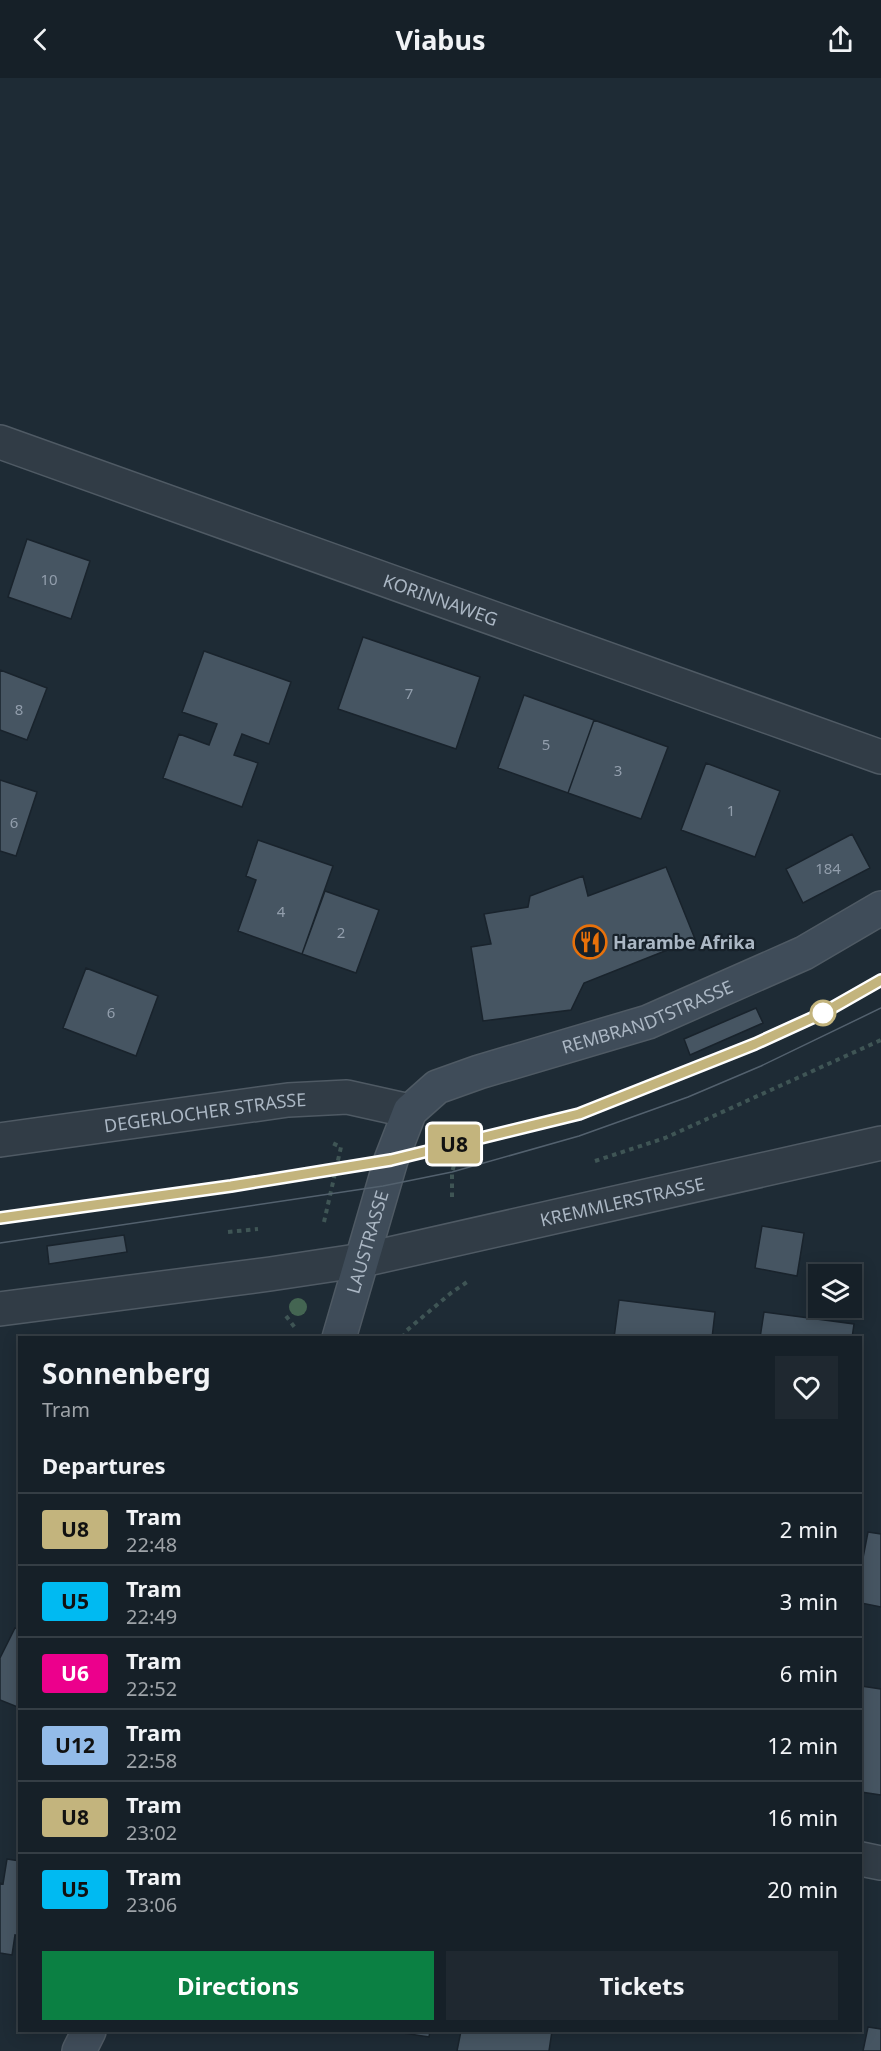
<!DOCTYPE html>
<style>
body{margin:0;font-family:"Noto Sans",sans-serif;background:#1f2830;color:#f1f3f6;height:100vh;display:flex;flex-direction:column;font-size:22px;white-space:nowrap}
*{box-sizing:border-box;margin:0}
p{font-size:20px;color:#9ea3a8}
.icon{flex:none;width:33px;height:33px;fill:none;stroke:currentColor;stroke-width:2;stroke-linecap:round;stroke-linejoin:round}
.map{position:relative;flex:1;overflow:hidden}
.side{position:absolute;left:18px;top:1258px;width:844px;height:696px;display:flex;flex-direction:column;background:#162028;border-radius:0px;box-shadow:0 3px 15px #0003,0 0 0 2px #353e45}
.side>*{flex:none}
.badge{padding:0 12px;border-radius:4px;font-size:21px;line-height:39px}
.tools{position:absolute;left:808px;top:1186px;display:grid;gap:12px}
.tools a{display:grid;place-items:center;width:54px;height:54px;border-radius:0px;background:#162028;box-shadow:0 3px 15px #0003,0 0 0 2px #353e45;font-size:30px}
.map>.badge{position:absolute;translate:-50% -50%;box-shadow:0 0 0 3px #fff}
h2{padding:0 24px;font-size:22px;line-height:54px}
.round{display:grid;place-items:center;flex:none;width:63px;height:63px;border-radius:0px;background:#1f2830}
.overview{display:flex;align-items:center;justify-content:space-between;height:102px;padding:0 24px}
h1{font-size:28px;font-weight:700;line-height:45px}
.cta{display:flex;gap:12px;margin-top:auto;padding:12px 24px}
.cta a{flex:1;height:69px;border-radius:0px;background:#0b8043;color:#fff;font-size:24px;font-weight:700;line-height:69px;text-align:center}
.cta a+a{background:#1f2830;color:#f1f3f6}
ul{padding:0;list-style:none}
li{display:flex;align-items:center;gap:18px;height:72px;padding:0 24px;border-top:2px solid #353e45}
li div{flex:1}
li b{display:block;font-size:22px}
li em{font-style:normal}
li .badge{min-width:66px;font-weight:700;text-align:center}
header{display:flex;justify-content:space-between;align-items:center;height:78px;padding:0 24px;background:#162028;font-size:27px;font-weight:700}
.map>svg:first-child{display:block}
.building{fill:#465562;stroke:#19232c;stroke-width:1.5}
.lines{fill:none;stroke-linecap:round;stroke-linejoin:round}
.street-casing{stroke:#4f5a64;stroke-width:36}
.secondary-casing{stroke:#4f5a64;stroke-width:36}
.path{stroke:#3f5555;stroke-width:4;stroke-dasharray:4.5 4.5;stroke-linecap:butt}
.street{stroke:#313c46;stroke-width:33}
.secondary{stroke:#3f4c59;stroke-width:33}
.tram{stroke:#53616e;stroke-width:1.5}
.tree{fill:#446552}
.line-casing{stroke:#fff;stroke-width:14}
.line{stroke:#c3b47d;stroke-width:9}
.stop-dot{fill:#fff;stroke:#c3b47d;stroke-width:3}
.labels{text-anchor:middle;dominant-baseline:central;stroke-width:4.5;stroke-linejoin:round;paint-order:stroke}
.number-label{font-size:15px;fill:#929eac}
.street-label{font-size:18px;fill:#abb7c4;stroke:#17212a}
.poi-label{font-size:18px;font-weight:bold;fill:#abb7c4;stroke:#17212a;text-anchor:start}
</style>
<header><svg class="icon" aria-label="back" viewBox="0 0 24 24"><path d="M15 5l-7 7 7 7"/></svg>Viabus<svg class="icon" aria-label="share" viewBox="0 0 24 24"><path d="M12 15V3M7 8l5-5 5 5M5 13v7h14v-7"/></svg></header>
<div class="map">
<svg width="881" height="1973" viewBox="0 0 881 1973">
<rect width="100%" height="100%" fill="#1e2b35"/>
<path class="building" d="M27,461l63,22 -19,58 -63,-22z
M363,559l117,40 -24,72 -118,-40z
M204,573l87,31 -22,62 -27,-10 -8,21 24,8 -16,44 -79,-29 16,-44 30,11 8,-21 -35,-12z
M0,592l47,18 -20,52 -27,-10z
M524,617l70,25 -26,73 -70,-25z
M594,642l74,27 -27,72 -73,-26z
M706,685l74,28 -25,66 -74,-27z
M0,702l37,12 -21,64 -16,-5z
M852,756l18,34 -67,35 -17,-34z
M258,762l75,26 -31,88 -64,-23 18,-51 -10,-4z
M666,789l29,72 -111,44 -13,27 -88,11 -12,-74 20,-3 -7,-30 44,-7 2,-11 53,-20 5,20z
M325,813l54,19 -23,63 -54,-19z
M86,890l72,28 -22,60 -73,-28z
M756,930l7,15 -73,32 -6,-16z
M762,1148l42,7 -7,43 -42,-8z
M124,1157l3,17 -78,12 -2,-18z
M619,1222l96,12 -3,26h-98z
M764,1234l90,12 -2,14h-92z
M868,1454l13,2v73l-20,-4v-35z
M15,1550l5,2v78l-20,-8v-42z
M861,1608l20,3v106l-20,-3z
M7,1781l13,2v75l-5,-1 -3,20 -12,-2v-70l3,1z
M868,1949l13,2v22h-18z
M390,1953h40l-1,6z
M461,1953h91l-3,20h-92z"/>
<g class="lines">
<g class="street-casing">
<g id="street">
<path id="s1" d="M0,364l881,315"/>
<path id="s2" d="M0,1062l288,-40 59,-3 63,14"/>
<path id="s3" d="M0,1231l270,-35 93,-14 518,-117"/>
<path d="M861,1781l20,4"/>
</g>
</g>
<g class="secondary-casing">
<g id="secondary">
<path id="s4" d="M339,1260l52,-178 19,-49 27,-24 42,-15 169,-50 156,-69 77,-45"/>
<path d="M79,1973l10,-20"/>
</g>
</g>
<path class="path" d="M595,1083l70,-23 216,-98
M452,1119v-25l15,-50
M324,1144l17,-75 -11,-5
M228,1154l30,-3
M286,1238l10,13
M403,1260l3,-7 45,-38 16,-11"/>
<use href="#street" class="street"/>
<use href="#secondary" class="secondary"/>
<path class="tram" d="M0,1140l232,-32 159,-26 188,-46 176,-70 68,-31 58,-33
M0,1165l383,-57 69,-14 127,-36 109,-39 73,-31 120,-58"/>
</g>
<circle class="tree" cx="298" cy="1229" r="9"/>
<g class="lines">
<g class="line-casing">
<path id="line" d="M0,1140l231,-32 160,-26 188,-46 176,-70 68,-31 58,-33"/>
</g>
<use href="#line" class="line"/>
</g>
<defs>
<g id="restaurant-ring" transform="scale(1.725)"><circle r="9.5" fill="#17212a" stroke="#e8710a" stroke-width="1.5"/><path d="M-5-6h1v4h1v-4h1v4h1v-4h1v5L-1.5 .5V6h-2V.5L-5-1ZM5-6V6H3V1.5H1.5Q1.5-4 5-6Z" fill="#e8710a"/></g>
</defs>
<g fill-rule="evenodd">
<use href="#restaurant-ring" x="590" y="864"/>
</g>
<circle class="stop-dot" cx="823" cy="935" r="12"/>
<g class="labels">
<g class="number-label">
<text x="49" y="501">10</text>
<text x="409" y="615">7</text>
<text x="19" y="631">8</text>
<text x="546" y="666">5</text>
<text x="618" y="692">3</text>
<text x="731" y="732">1</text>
<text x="14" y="744">6</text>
<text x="828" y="790">184</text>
<text x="281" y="833">4</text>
<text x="341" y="854">2</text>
<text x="111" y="934">6</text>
</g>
<g class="street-label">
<text stroke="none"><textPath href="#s1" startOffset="468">KORINNAWEG</textPath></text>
<text stroke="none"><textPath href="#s4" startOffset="496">REMBRANDTSTRASSE</textPath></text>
<text stroke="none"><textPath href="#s2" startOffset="207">DEGERLOCHER STRASSE</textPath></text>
<text stroke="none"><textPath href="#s3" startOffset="632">KREMMLERSTRASSE</textPath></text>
<text stroke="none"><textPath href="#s4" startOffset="100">LAUSTRASSE</textPath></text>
</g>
<g class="poi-label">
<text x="613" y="864">Harambe Afrika</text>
</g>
</g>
</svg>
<div class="tools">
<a><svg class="icon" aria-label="layers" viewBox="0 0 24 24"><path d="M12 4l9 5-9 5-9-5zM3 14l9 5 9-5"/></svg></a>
</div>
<b class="badge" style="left:454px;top:1066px;background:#c3b47d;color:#111">U8</b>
<section class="side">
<div class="overview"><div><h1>Sonnenberg</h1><p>Tram</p></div><a class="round"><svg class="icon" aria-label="heart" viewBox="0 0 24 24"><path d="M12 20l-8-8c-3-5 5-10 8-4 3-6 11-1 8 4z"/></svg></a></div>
<h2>Departures</h2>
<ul>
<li><span class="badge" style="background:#c3b47d;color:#111">U8</span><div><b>Tram</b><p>22:48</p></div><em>2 min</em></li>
<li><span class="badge" style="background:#00baf2;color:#111">U5</span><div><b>Tram</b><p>22:49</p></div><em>3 min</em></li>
<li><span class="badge" style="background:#ec008c;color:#fff">U6</span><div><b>Tram</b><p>22:52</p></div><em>6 min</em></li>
<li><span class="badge" style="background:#93bbe9;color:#111">U12</span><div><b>Tram</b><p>22:58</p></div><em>12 min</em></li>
<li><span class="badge" style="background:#c3b47d;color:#111">U8</span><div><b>Tram</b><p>23:02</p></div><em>16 min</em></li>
<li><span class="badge" style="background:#00baf2;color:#111">U5</span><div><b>Tram</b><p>23:06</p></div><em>20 min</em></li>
</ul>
<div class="cta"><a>Directions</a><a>Tickets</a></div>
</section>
</div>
